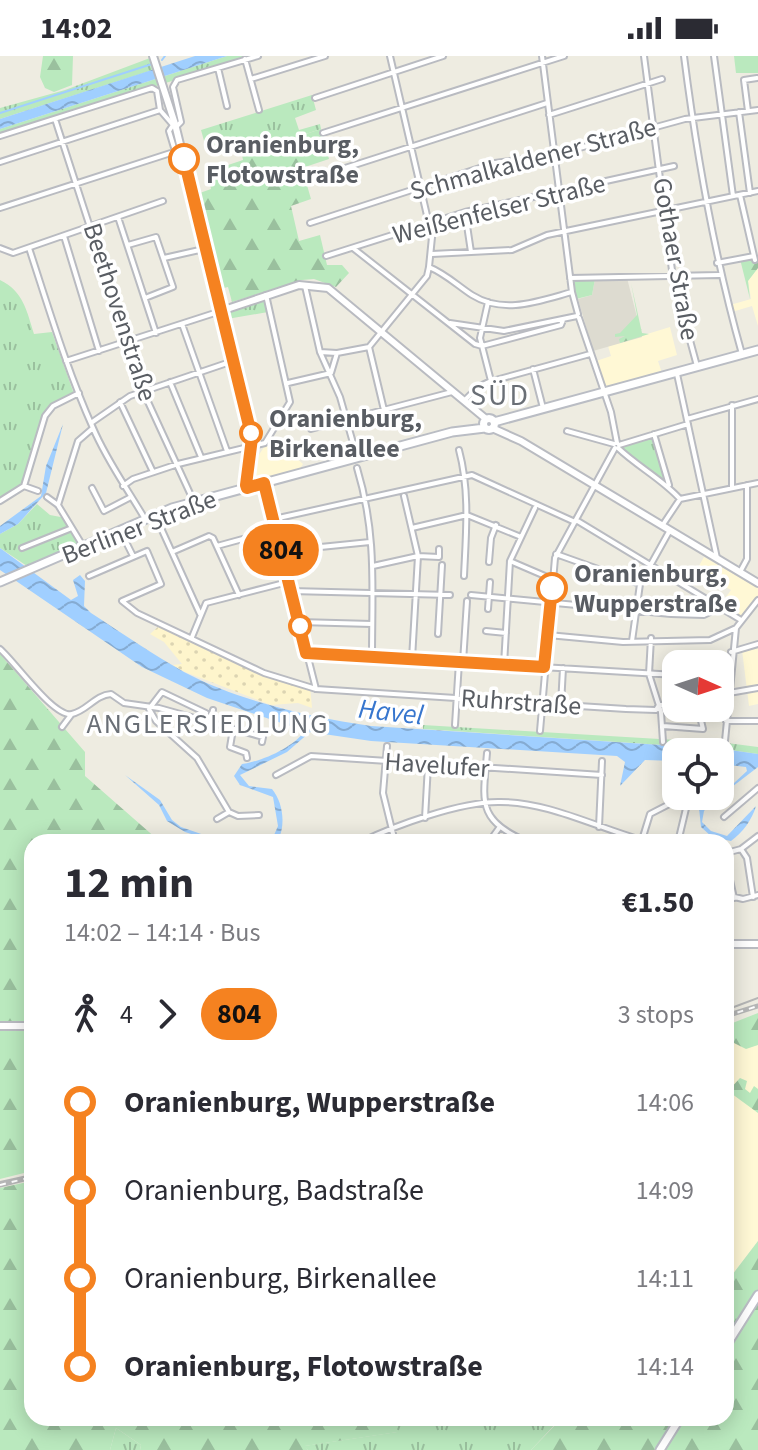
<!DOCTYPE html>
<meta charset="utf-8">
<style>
body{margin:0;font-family:"Source Sans 3",sans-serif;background:#f2f2f3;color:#2b2b33;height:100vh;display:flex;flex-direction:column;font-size:30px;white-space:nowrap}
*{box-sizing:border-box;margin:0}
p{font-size:26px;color:#7c7c81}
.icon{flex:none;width:44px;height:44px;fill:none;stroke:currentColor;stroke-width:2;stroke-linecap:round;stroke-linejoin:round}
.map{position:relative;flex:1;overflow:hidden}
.sheet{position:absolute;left:24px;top:778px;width:710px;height:592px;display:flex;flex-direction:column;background:#fff;border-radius:24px;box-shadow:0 4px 20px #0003}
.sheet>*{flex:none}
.badge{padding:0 16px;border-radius:26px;font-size:28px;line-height:52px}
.needle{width:52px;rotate:93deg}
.fabs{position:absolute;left:662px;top:594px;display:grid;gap:16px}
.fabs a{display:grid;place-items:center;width:72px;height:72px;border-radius:16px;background:#fff;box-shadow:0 4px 20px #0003;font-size:40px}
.map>.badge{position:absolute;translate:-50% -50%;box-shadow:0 0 0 4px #fff}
.legs{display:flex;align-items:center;gap:12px;height:88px;padding:0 40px;font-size:26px}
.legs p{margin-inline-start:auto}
.summary{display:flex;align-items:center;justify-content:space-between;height:136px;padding:0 40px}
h1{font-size:44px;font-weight:700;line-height:60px}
ul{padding:0 40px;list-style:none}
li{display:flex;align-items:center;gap:28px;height:88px;font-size:30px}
li i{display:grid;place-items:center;width:12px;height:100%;margin:0 10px;background:currentColor}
li i::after{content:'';width:20px;height:20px;margin:-10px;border:6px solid;border-radius:50%;background:#fff}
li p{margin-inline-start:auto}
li:first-child i{background:linear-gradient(#0000 50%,currentColor 0)}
li:last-child i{background:linear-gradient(currentColor 50%,#0000 0)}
.status{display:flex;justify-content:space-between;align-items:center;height:56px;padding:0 40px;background:#fff;direction:ltr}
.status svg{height:22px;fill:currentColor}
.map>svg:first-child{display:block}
.commercial{fill:#fff8d5}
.education{fill:#dddbd0}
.grass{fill:url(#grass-tufts)}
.forest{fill:url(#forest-firs)}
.sand{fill:url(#sand-dots)}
.garden{fill:#bae9be}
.water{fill:url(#water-waves)}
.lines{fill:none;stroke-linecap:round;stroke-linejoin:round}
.stream{stroke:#a0cfff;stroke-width:2}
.minor-casing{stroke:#b9bbc1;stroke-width:8}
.tertiary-casing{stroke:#b9bbc1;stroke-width:10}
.secondary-casing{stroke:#babdc4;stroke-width:11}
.minor{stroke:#fff;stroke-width:4}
.tertiary{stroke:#fff;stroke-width:6}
.secondary{stroke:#fff;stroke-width:7}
.tram{stroke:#b5b6b6;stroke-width:2}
.rail-casing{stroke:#b5b6b6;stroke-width:5}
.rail{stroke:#fff;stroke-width:2;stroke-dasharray:6;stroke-linecap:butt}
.line-1-casing{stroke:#fff;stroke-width:18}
.line-1{stroke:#f58220;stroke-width:12}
.stop-1-dot{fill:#fff;stroke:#f58220;stroke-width:4}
.labels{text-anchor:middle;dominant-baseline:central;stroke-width:7;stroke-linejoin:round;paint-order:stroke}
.stop-label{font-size:26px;font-weight:bold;fill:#595d63;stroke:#fff;text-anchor:start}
.street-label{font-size:26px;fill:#595d63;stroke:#fff}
.water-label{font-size:28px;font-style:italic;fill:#3776ce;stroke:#fff}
.neighbourhood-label{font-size:28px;letter-spacing:2px;fill:#6a6f76;stroke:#fff}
.quarter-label{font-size:30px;letter-spacing:2px;fill:#6a6f76;stroke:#fff}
</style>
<div class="status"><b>14:02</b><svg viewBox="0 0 49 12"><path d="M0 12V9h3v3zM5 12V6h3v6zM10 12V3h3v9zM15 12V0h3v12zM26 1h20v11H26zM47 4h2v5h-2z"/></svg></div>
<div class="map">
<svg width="758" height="1394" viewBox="0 0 758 1394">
<defs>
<pattern id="grass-tufts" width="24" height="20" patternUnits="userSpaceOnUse" patternTransform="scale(2)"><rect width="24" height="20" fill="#bae9be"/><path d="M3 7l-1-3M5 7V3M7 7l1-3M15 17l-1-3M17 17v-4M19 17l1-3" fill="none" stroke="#9ac09e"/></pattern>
<pattern id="forest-firs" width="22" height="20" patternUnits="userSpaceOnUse" patternTransform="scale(2)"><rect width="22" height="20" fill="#bae9be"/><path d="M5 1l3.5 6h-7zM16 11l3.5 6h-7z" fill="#9ac09e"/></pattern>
<pattern id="sand-dots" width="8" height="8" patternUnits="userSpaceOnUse" patternTransform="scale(2)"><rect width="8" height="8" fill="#fef5cc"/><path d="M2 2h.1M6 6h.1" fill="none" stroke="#dcd4b2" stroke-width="1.8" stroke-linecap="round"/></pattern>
<pattern id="water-waves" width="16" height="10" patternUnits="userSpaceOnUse" patternTransform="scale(2)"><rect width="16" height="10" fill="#a0cfff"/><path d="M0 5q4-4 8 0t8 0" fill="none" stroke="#85abd2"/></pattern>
</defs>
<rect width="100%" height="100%" fill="#eeece1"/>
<path class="commercial" d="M758,212v58l-6,-20 -20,6 -2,-7 21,-6 -3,-18z
M670,271l7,28 -19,6 4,12 -59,16 -10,-27 18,-6 -3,-10z
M271,380l32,28 -4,6 -49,13 5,-22z
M704,501l54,31v9l-17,20 -20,-13 10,-14 -35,-19z
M758,587v61l-9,2 -7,-56z
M758,971v214l-32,42v-244z"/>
<path class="education" d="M627,222l15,59 -49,14 -15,-52 14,-4 3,-16z"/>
<path class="grass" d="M227,0h23l-250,80v-7z
M150,2l3,12 -153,49v-11l65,-18z
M312,39l4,15 -21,8 4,12 21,-6 1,5 -79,26 -2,-6 -17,5 -4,-10 -13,4 -5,-18z
M0,224c23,11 27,31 34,54l18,-2 22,62 -24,12 -10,18 -17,60 -23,16z
M264,245l4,11 -41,7 -1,-6z
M653,380l13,48 -35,-24 -11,-13z
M37,448l13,11 16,3 16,24 -55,24 -27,-18v-14l18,-10z
M423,669l304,18 31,4v7l-35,-5 -300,-20z
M393,1362h168l-30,32h-223l-4,-4 93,-14z
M116,1372l25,17 -1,5h-30z"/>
<path class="forest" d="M43,0h30l-1,29 -18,7 -9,-4 -5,-11z
M321,73l8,30 -27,9 9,31 -20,7 8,35 21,-6 7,30h15l7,8 -13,14 -22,-8 -12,1 -70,22 -4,-15 -8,2 -23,-95 14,-5 -2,-10 8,-3 -1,-7 27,-9 -1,-5z
M752,202l6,3v7l-10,13 2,18 -10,-40z
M572,223h23l-3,16 -16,4z
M631,227l11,50 7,1 -29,9 -1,-4 6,-3 -10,1v-3l5,-1 17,-18z
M0,598l85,98v24l72,63 -125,3v180l-32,1z
M758,957v32l-12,4 -12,-6 -8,11 4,-30z
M32,972v143l-32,8v-150z
M740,1022l7,3 -2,8 5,4 4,-7 4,3v24l-30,-22z
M32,1125v237h361l5,14 -93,14 3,4h-168l1,-5 -25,-17 -6,22h-110v-262z
M758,1185v54l-32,51v-63z
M758,1244v150h-95l20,-32h43v-68z
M562,1362h118l-20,32h-129z"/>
<path class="sand" d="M160,569l115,55 16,-2 19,7 2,23 -14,-5 -27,2 -86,-33 -12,-7 9,-1 -18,-22 -14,-8z"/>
<path class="garden" d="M734,0h24v17h-22z"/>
<path class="water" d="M195,0h32l-227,73v-10z
M63,368l-17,69 -28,31 -18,10v-8l41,-30 5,-30z
M0,492l71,52 7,-4 -5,-16 7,-5 5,6 -1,25 7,7c31,20 61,41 93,59 57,30 126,45 187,54l352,23 35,5v13l-47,36 -7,8 -2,11 9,9 16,5 29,-30c-4,14 -13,26 -25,35l-19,-4 -11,-10 -2,-19 21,-12 27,-25 -1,-4 -26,-3v-12h-44v9l-31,-1 -25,26 5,-24 -8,-6 -246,-15 -61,-9 -23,20 -47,23 9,11 23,3c11,13 14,36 6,51l-7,2 7,-16 -5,-29 -33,-12 -6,-9 8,-12c21,-3 50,-16 63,-33l-98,-33 -65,-31 -142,-97z
M125,719l35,25 12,20 9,7 26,9 59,6 -53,-1 -28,-9 -18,-11 -8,-16z"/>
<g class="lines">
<path class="stream" d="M162,4l3,-4
M0,57l152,-49"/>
<g class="minor-casing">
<path id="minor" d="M542,0l30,236 6,22
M644,0l29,222 24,88
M684,0c13,102 30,199 58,298
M714,0l19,140
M245,3l14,51
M218,12l9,38
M251,23l74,-23
M315,42l128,-42
M748,55l-4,-31 13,-2
M739,56l11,81
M549,59l113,-36
M55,63l88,272 51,111
M173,69l-4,6 6,20
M176,71l5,-5 -8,-35 4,-7 81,-24
M323,77l241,-77
M0,80l152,-48 5,3 3,19 13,15
M0,106l160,-52
M314,122l233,-75
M740,139l14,61
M0,152l180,-58
M465,156l6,40
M118,161l38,116
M310,167l185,-60 59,-8 131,-36 73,-9
M64,180l35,115
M128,189l28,-8 17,50 -28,11
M0,192l13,5 150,-52
M29,192c20,61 38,122 64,180 14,33 34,60 52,91
M353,192l122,96 7,2 79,-21 2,-5
M432,198l80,-4 35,-15 211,-44
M326,200l139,-44 209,-46
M164,202l40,-9
M717,207l37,-7 1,4
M429,211c17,7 29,19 43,28 32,20 67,6 100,-3
M570,222l149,-3
M305,230l15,66 20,45 17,60
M579,262l32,94 6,31
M450,267l54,8 73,-15
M182,268l45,127
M369,291l15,63
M320,296l17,1
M66,305l155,-50 32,133 -6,44
M533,313l10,39
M677,318l40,184
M492,325l98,-27
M170,326l31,75
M288,327l43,-10 6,-20 32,-6 58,-71 2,-9 3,-30 -42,-181
M465,344l13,-13 13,-6 -11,-43 8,-36
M120,346l33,70
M687,363l71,-20
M91,367l39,-27 103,-35
M311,373l141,-37
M567,375l47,13
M654,378l15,51
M619,389l69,-21
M618,392c20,19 44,31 62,51
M459,394c11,41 7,83 5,126
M357,412c20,66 15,121 15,188
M264,427l52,206
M24,430l14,5
M123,430l10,-7 45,-15 87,-21 25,-41 -24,-107
M732,431v-82
M92,432l12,23 27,-14
M404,440l14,60 -6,103
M47,441l11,8 25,41
M0,445l24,-15 21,-70 8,-10 26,-13
M58,449l20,-64 15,-13
M156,461l44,97
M274,463l198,-44 103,47
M576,464l165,100
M662,470l18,-27 78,-16
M412,472l55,-13 54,22
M121,476l12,24
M217,490l59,-16
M22,492l50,-20
M281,495l89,-9
M172,496l37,-16 4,2 26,57
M556,498l84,30
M510,505l42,18
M489,506l2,-24 5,-13
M373,510l45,-10 21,1v-8
M740,516l7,-13v-74
M89,520l58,-25 14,33 -39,17 15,12 127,60 52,16 310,20 30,1 3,-5h17
M291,535l159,4
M471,539l200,19 33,1 16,-8
M488,553l2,-27
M299,566l73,2
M486,575l20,2
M438,578l4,-69
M548,579l75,7 87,-2 26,-12 22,-28
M192,581l14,-34 82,-21
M651,582l-2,36 12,38 2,30
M632,585l8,-57 30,-54
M0,593c16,14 54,69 72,65 15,-3 23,-19 39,-20l13,9 35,5 104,29 -1,5
M731,596l27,-8
M306,597l370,22
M463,606l4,-61
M504,609l6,-104 25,-53
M720,621l9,1
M729,637l29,-5
M561,649l2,-37
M206,657l-44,-21 -13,17 7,12 41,37 32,54 9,4 21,-1
M726,665h32
M210,666l3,-12
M455,669l4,-63
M663,670l40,3 -5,-21
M62,671l9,-12
M233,673l-3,18 16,6 1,5
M540,675l15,-173 60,-110
M725,685l11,-113
M387,690l-4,47 12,49
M487,697c-4,49 -11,67 41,89
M276,719l35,-19 291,19
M720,724l8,-4
M724,761l34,-29
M425,762l3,-53
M217,763l12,-7
M599,771l3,-66
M642,784l8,-26 35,-18
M361,786c35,-17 99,-40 137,-40 51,-1 103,28 151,40
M489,786l10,-14
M619,786l3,-8
M678,786l11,-46
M741,793l6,9 6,39
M726,797l15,-4 17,-13
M726,806l8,36
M726,839l17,4 15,-4"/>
</g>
<g class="tertiary-casing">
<path id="tertiary" d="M153,0l22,68 46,187 78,-26 29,3 158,131
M492,372l29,13 237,142
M726,888h32
M0,970h32"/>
</g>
<g class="secondary-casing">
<path id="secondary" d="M483.5 368a5.5 5.5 0 1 1 11 0a5.5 5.5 0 1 1-11 0Z
M494,366l264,-72
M0,526l172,-74 280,-76 33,-4
M726,1290l32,-51
M660,1394l20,-32"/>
</g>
<use href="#minor" class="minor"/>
<use href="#tertiary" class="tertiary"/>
<use href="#secondary" class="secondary"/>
<path class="tram" d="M726,954l32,-12
M0,1126l32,-7"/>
<g class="rail-casing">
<path id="rail" d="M726,960l32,-10
M0,1129l32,-8"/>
</g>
<use href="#rail" class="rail"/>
</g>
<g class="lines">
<g class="line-1-casing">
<path id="line-1" d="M184,103l68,279 -6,47 1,3 17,-5 42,170 238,14 8,-79"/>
</g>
<use href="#line-1" class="line-1"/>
</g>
<g class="stop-1-dot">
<circle cx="184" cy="103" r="14"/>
<circle cx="251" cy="377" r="10"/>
<circle cx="552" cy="532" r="14"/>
<circle cx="300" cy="570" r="10"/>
</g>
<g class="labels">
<g class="stop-label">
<text x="206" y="88">Oranienburg,<tspan x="206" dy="30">Flotowstraße</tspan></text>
<text x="269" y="362">Oranienburg,<tspan x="269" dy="30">Birkenallee</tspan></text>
<text x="574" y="517">Oranienburg,<tspan x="574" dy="30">Wupperstraße</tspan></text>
</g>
<g class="street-label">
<text transform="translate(533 103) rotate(-15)">Schmalkaldener Straße</text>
<text transform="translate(499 153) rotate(-14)">Weißenfelser Straße</text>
<text transform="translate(676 203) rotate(80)">Gothaer Straße</text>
<text transform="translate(120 256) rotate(72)">Beethovenstraße</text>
<text transform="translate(139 471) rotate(-21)">Berliner Straße</text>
<text transform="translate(521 646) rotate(4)">Ruhrstraße</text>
<text transform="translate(437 709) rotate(4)">Havelufer</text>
</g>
<g class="water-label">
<text transform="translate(391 656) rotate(6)">Havel</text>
</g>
<g class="neighbourhood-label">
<text x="208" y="668">ANGLERSIEDLUNG</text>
</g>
<g class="quarter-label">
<text x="500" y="339">SÜD</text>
</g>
</g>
</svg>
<div class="fabs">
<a><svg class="needle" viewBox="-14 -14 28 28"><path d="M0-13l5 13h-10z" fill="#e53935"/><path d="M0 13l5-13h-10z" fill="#7c7c81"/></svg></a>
<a><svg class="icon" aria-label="locate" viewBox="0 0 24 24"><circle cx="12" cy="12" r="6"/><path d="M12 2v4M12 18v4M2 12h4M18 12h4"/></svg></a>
</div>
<b class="badge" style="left:281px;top:494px;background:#f58220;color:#111">804</b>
<section class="sheet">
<div class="summary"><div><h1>12 min</h1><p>14:02 – 14:14 · Bus</p></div><b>€1.50</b></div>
<div class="legs"><svg class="icon" aria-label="walk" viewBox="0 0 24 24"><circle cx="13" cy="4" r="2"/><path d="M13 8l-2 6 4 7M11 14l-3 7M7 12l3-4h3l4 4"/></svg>4<svg class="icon" aria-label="forward" viewBox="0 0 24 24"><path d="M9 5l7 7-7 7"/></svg><b class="badge" style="background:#f58220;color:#111">804</b><p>3 stops</p></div>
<ul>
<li><i style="color:#f58220"></i><b>Oranienburg, Wupperstraße</b><p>14:06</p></li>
<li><i style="color:#f58220"></i><span>Oranienburg, Badstraße</span><p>14:09</p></li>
<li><i style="color:#f58220"></i><span>Oranienburg, Birkenallee</span><p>14:11</p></li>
<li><i style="color:#f58220"></i><b>Oranienburg, Flotowstraße</b><p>14:14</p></li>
</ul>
</section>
</div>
